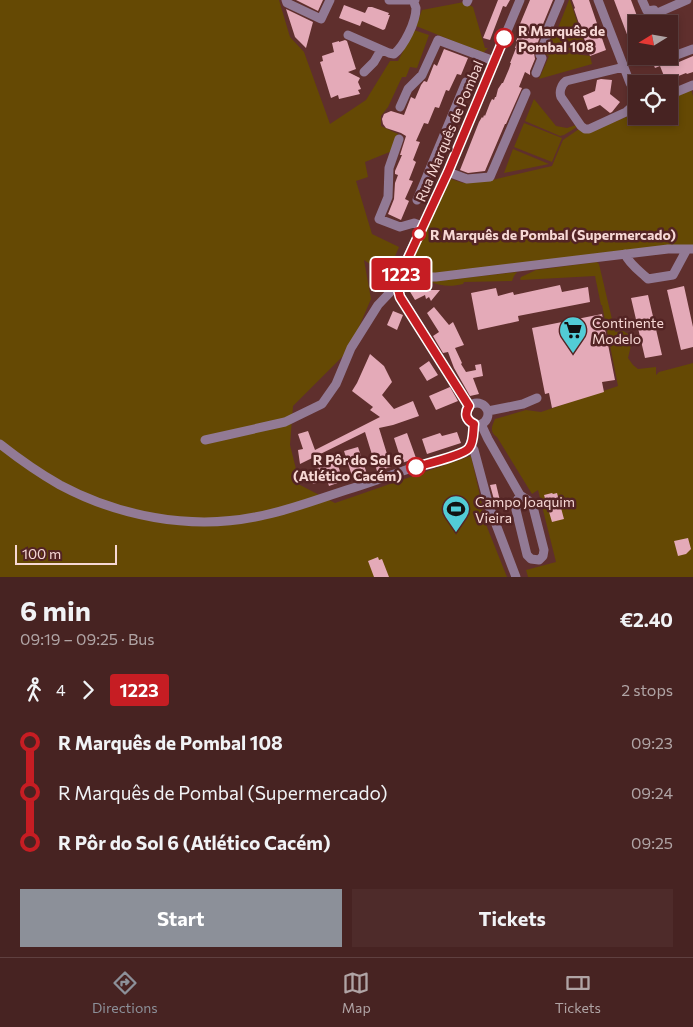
<!DOCTYPE html>
<meta charset="utf-8">
<style>
body{margin:0;font-family:Commissioner,sans-serif;background:#4e2b2a;color:#f1f3f6;height:100vh;display:flex;flex-direction:column;font-size:19px;white-space:nowrap}
*{box-sizing:border-box;margin:0}
p{font-size:16px;color:#b0a4a5}
.icon{flex:none;width:28px;height:28px;fill:none;stroke:currentColor;stroke-width:2;stroke-linecap:round;stroke-linejoin:round}
.map{position:relative;height:577px;overflow:hidden}
.side{display:flex;flex-direction:column;background:#472322;flex:1}
.side>*{flex:none}
.badge{padding:0 10px;border-radius:4px;font-size:18px;line-height:32px}
.needle{width:32px;rotate:259deg}
.buttons{position:absolute;left:628px;top:15px;display:grid;gap:10px}
.buttons a{display:grid;place-items:center;width:50px;height:50px;border-radius:0px;background:#472322;box-shadow:0 2px 8px #0003,0 0 0 1px #5f4040;font-size:25px}
.scale{position:absolute;left:15px;bottom:12px;width:102px;box-sizing:border-box;padding-left:5px;border:2px solid #f7d8d5;border-top:0;font-size:14px;line-height:18px;white-space:nowrap;color:#f7d8d5;-webkit-text-stroke:4px #532424;paint-order:stroke}
.map>.badge{position:absolute;translate:-50% -50%;box-shadow:0 0 0 2px #fff}
.legs{display:flex;align-items:center;gap:8px;height:55px;padding:0 20px;font-size:16px}
.legs p{margin-inline-start:auto}
.overview{display:flex;align-items:center;justify-content:space-between;height:85px;padding:0 20px}
h1{font-size:28px;font-weight:700;line-height:38px}
.button{display:flex;gap:10px;margin-top:auto;padding:10px 20px}
.button a{flex:1;height:58px;border-radius:0px;background:#8c9099;color:#fff;font-size:20px;font-weight:700;line-height:58px;text-align:center}
.button a+a{background:#4e2b2a;color:#f1f3f6}
ul{padding:0 20px;list-style:none}
li{display:flex;align-items:center;gap:18px;height:50px;font-size:19px}
li i{display:grid;place-items:center;width:8px;height:100%;margin:0 6px;background:currentColor}
li i::after{content:'';width:12px;height:12px;margin:-6px;border:4px solid;border-radius:50%;background:#472322}
li p{margin-inline-start:auto}
li:first-child i{background:linear-gradient(#0000 50%,currentColor 0)}
li:last-child i{background:linear-gradient(currentColor 50%,#0000 0)}
.menu{display:flex;justify-content:space-around;align-items:center;height:70px;border-top:1px solid #5f4040;background:#472322;font-size:14px;color:#b0a4a5}
.menu a{display:grid;justify-items:center;gap:2px}
.menu .current{color:#8c9099}
.map>svg:first-child{display:block}
.green{fill:#654904}
.building{fill:#e4aab8}
.lines{fill:none;stroke-linecap:round;stroke-linejoin:round}
.minor{stroke:#927a95;stroke-width:9}
.line-1-casing{stroke:#fff;stroke-width:11}
.line-1{stroke:#c61d23;stroke-width:8}
.stop-1-dot{fill:#fff;stroke:#c61d23;stroke-width:2.5}
.labels{text-anchor:middle;dominant-baseline:central;stroke-width:5;stroke-linejoin:round;paint-order:stroke}
.stop-label{font-size:14px;font-weight:bold;fill:#f7d8d5;stroke:#532424;text-anchor:start}
.street-label{font-size:14px;fill:#f7d8d5;stroke:#532424}
.poi-label{font-size:14px;fill:#f7d8d5;stroke:#532424;text-anchor:start}
</style>
<div class="map">
<svg width="693" height="577" viewBox="0 0 693 577">
<rect width="100%" height="100%" fill="#5f2f2d"/>
<path class="green" d="M0,0h279l11,37 14,15 26,72 36,-24 24,-39h8l16,-31 15,5 -12,33 -7,-1 -4,10h-4l-14,30 -7,9v10l17,8 -6,17 -27,11 3,15 -12,4 16,53 27,13 -12,28 -23,-15 7,39 -16,37 -4,12 -58,58 -3,39 10,40 35,18 136,-47 12,53 -2,3 26,65h-507z
M569,0h1l17,52 -40,-5 6,-15 3,1z
M464,2l9,5 12,41h3l-5,5 -67,-27 6,-16z
M546,50l44,6 2,8 -53,15 10,-23 -5,-2z
M691,90l2,6v151l-261,28 -13,-1c-3,-4 -7,-5 -10,-9l42,-86 12,4 25,-2 64,-15 11,-26 16,-11 25,-3 32,-13v3h33v-17z
M534,99l22,27 11,2 9,-3 1,2 -13,8 -4,1 -35,-15z
M524,123l38,15 -10,24 -38,-15z
M513,149l36,15 -45,9z
M597,262l2,2 16,68 8,-1 10,6 -5,21 5,7 5,4 18,-2v8l3,-3 34,-9v214h-165l-2,-7 30,-8 -18,-72 -6,4 -35,-57c-8,-5 -5,-11 -2,-18l31,-9 15,2 77,-26 -16,-81h-1l-6,-29 -74,4 -1,-1 1,-2 15,-7z
M517,272l-3,4 -2,5 -48,1 -1,2c-12,3 -22,2 -33,-2z"/>
<path class="building" d="M296,0h27l-5,11z
M498,0h12l-4,7 -3,-1 -13,34 -7,-2z
M530,0h23l-12,29v5l-7,19 1,6 -5,12v4l-5,-3 -6,15 3,1 -16,36h-1l-20,47 -17,2 -8,-3 19,-48 3,-5 1,1 1,-3 1,1 5,-13 2,-4 2,1 1,-3h1l2,-8 4,-6h1l6,-14 2,-6h-1l6,-15h-1l2,-6 -1,-1 6,-13 -2,-1 1,-3h-1z
M572,0h17l17,50 -16,6 -16,-47 1,-1z
M614,0h17l9,24h-4v10l-8,3z
M344,5l21,8 3,-6h4l17,6 -1,2h2l-5,14 -2,1 -21,-9 -2,5 -21,-8z
M286,9l27,13 -7,26 -11,-11z
M345,40l2,1 9,28 -8,3 12,6 -2,4 3,7 -3,1 2,4 -21,5 -1,-4 -7,3 -11,-36 3,-1 -1,-5 12,-4 -2,-9 7,-2v1z
M444,49l24,9 -7,17 -4,-1 -8,17 -3,-1 -7,18 -4,-1 -7,17 -4,-1 -8,18 4,1 -7,18 3,2 -7,18 4,1 -8,18 4,2 -8,19 -13,-6 6,-15 1,-16 3,-8 -3,-1v-3l7,-16h-2l6,-19 -5,-3 -15,-5 -3,-4 -1,-5 2,-5 7,-3 13,4 7,-18 4,2 6,-14 3,-4 3,1 7,-18 3,2z
M650,56h17l5,9 21,-9v16l-6,2 -1,-1 -20,8 -6,-15 -5,2z
M601,79l11,1 -2,14 10,8 -8,10 -2,1 -10,-8 -12,5 -5,-14 12,-5 2,-11z
M560,285l2,7 26,-5 2,15 -72,14 1,5 -41,9 -7,-37 25,-5 2,8 15,-4 1,3z
M684,286l9,41v20l-12,3 -14,-60z
M409,290h31l-9,11 -2,-4 -3,2 -1,-4 -10,5z
M648,295l14,60 -17,3 -14,-60z
M434,307l15,18 4,-3 11,23 -9,3 7,15 -1,1 5,8 10,-2 -1,-5 6,-1 2,12 -10,2 6,16 -9,2 -16,-28 -6,-16 -5,1 -10,-17 6,-4 -12,-19z
M393,311l10,4 -6,15 -10,-5z
M602,314l13,66 -13,2 2,10 -52,16 -3,-15 -4,1 -13,-66z
M370,354l14,12 8,16 -10,13 12,14 19,-8 6,15 -26,9 -14,3 12,39 -14,4 -12,-39 -65,32 -2,-14 5,-1 -5,-15 10,-3 7,19 65,-33 -10,-7 3,-3 -21,-16 5,-8z
M429,361l9,14 -11,6 -8,-13z
M450,387l8,14 -22,9 -7,-14z
M457,432l4,11 -34,11 -5,-15 18,-6 2,3z
M407,433l9,25 -14,5 -8,-25z
M358,447l9,27 -14,5 -9,-28z
M336,459l7,22 -14,5 -2,-6 -14,4 -4,-13 14,-5 -1,-2z
M496,484l5,21 -5,2 -6,-22z
M552,493l1,1 4,-1 7,26 -12,3 -8,-27z
M688,538l3,11 -5,5 -8,2 -4,-15z
M378,557l1,3 3,-1 7,18h-15l-6,-16z"/>
<g class="lines">
<path class="minor" d="M286,0l1,3 34,16 9,-19
M389,0h26
M598,0l32,83 6,10
M642,0l5,11 7,-1 5,14
M467,2l1,-2
M655,14l32,-14
M348,35l41,18 5,1c10,-8 22,-32 22,-46 -1,-2 -2,-5 -2,-8
M669,45l5,11 19,-7
M624,67l-58,14c-5,4 -7,11 -5,16l20,29 4,3h4l37,-17 10,-9
M364,72l10,-10 7,-12
M536,73l6,-15 -2,-3 7,-20v-4l13,-31
M669,95l24,-10
M400,107l8,-18 14,-14 16,-35 56,21
M399,139l-10,29 -1,29 -9,22 21,8 14,-4 8,3
M448,172l19,7 23,-2 36,-84
M417,200l49,-118
M625,254c4,10 16,18 23,25l25,-4 14,-26
M401,271l25,6h10l232,-28h25
M466 414a11 11 0 1 1 22 0a11 11 0 1 1-22 0Z
M469,406l-68,-109 -4,-12 4,-14 47,-99 72,-172
M488,411l35,-7 14,-6
M481,424l7,15 32,56 12,8 12,47 -1,6 -4,4 -8,-1 -4,-4 -11,-45v-7l4,-8
M205,440l80,-18 37,-18 14,-20 15,-36 27,-43 19,-20
M0,444c19,15 39,29 60,41 58,31 129,45 195,32 34,-6 65,-19 98,-29 22,-7 43,-15 65,-22 16,-4 32,-9 47,-14 8,-7 8,-18 9,-28
M471,446l3,4 15,56 27,71"/>
</g>
<g class="lines">
<g class="line-1-casing">
<path id="line-1" d="M416,467c10,-3 48,-12 53,-19 5,-6 4,-17 5,-24 -8,-4 -10,-10 -5,-18l-69,-109 -3,-12 1,-5 50,-108 56,-134"/>
</g>
<use href="#line-1" class="line-1"/>
</g>
<defs>
<g id="supermarket-pin" transform="scale(1.4375)"><path d="M0 17L-7.5 6A9.5 9.5 0 1 1 7.5 6Z" fill="#52ccd6" stroke="#532424"/><path d="M-6-5.5h2.5l.6 2H6L4.5 2H-2.5L-4.4-4H-6ZM-1.5 3.2a1.3 1.3 0 1 0 .1 0ZM3 3.2a1.3 1.3 0 1 0 .1 0Z" fill="#111"/></g>
<g id="stadium-pin" transform="scale(1.4375)"><path d="M0 17L-7.5 6A9.5 9.5 0 1 1 7.5 6Z" fill="#52ccd6" stroke="#532424"/><path d="M0-5a6.5 5 0 1 0 0 10a6.5 5 0 1 0 0-10ZM-3.5-1.8h7v3.6h-7Z" fill="#111"/></g>
</defs>
<g fill-rule="evenodd">
<use href="#supermarket-pin" x="573" y="330"/>
<use href="#stadium-pin" x="456" y="509"/>
</g>
<g class="stop-1-dot">
<circle cx="504" cy="38" r="9"/>
<circle cx="419" cy="234" r="6"/>
<circle cx="416" cy="467" r="9"/>
</g>
<g class="labels">
<g class="stop-label">
<text x="518" y="30">R Marquês de<tspan x="518" dy="16">Pombal 108</tspan></text>
<text x="430" y="234">R Marquês de Pombal (Supermercado)</text>
<text x="402" y="459" text-anchor="end">R Pôr do Sol 6<tspan x="402" dy="16">(Atlético Cacém)</tspan></text>
</g>
<g class="street-label">
<text transform="translate(449 131) rotate(-67)">Rua Marquês de Pombal</text>
</g>
<g class="poi-label">
<text x="592" y="322">Continente<tspan x="592" dy="16">Modelo</tspan></text>
<text x="475" y="501">Campo Joaquim<tspan x="475" dy="16">Vieira</tspan></text>
</g>
</g>
</svg>
<div class="buttons">
<a><svg class="needle" viewBox="-14 -14 28 28"><path d="M0-13l5 13h-10z" fill="#e53935"/><path d="M0 13l5-13h-10z" fill="#b0a4a5"/></svg></a>
<a><svg class="icon" aria-label="locate" viewBox="0 0 24 24"><circle cx="12" cy="12" r="6"/><path d="M12 2v4M12 18v4M2 12h4M18 12h4"/></svg></a>
</div>
<div class="scale">100 m</div>
<b class="badge" style="left:401px;top:274px;background:#c61d23;color:#fff">1223</b>
</div>
<section class="side">
<div class="overview"><div><h1>6 min</h1><p>09:19 – 09:25 · Bus</p></div><b>€2.40</b></div>
<div class="legs"><svg class="icon" aria-label="walk" viewBox="0 0 24 24"><circle cx="13" cy="4" r="2"/><path d="M13 8l-2 6 4 7M11 14l-3 7M7 12l3-4h3l4 4"/></svg>4<svg class="icon" aria-label="forward" viewBox="0 0 24 24"><path d="M9 5l7 7-7 7"/></svg><b class="badge" style="background:#c61d23;color:#fff">1223</b><p>2 stops</p></div>
<ul>
<li><i style="color:#c61d23"></i><b>R Marquês de Pombal 108</b><p>09:23</p></li>
<li><i style="color:#c61d23"></i><span>R Marquês de Pombal (Supermercado)</span><p>09:24</p></li>
<li><i style="color:#c61d23"></i><b>R Pôr do Sol 6 (Atlético Cacém)</b><p>09:25</p></li>
</ul>
<div class="button"><a>Start</a><a>Tickets</a></div>
</section>
<nav class="menu">
<a class="current"><svg class="icon" aria-label="directions" viewBox="0 0 24 24"><path d="M12 3l9 9-9 9-9-9zM9 14v-3h6M13 9l2 2-2 2"/></svg>Directions</a>
<a><svg class="icon" aria-label="map" viewBox="0 0 24 24"><path d="M3 6l6-2 6 2 6-2v14l-6 2-6-2-6 2zM9 4v14M15 6v14"/></svg>Map</a>
<a><svg class="icon" aria-label="tickets" viewBox="0 0 24 24"><path d="M3 7h18v10H3zM15 7v10"/></svg>Tickets</a>
</nav>
